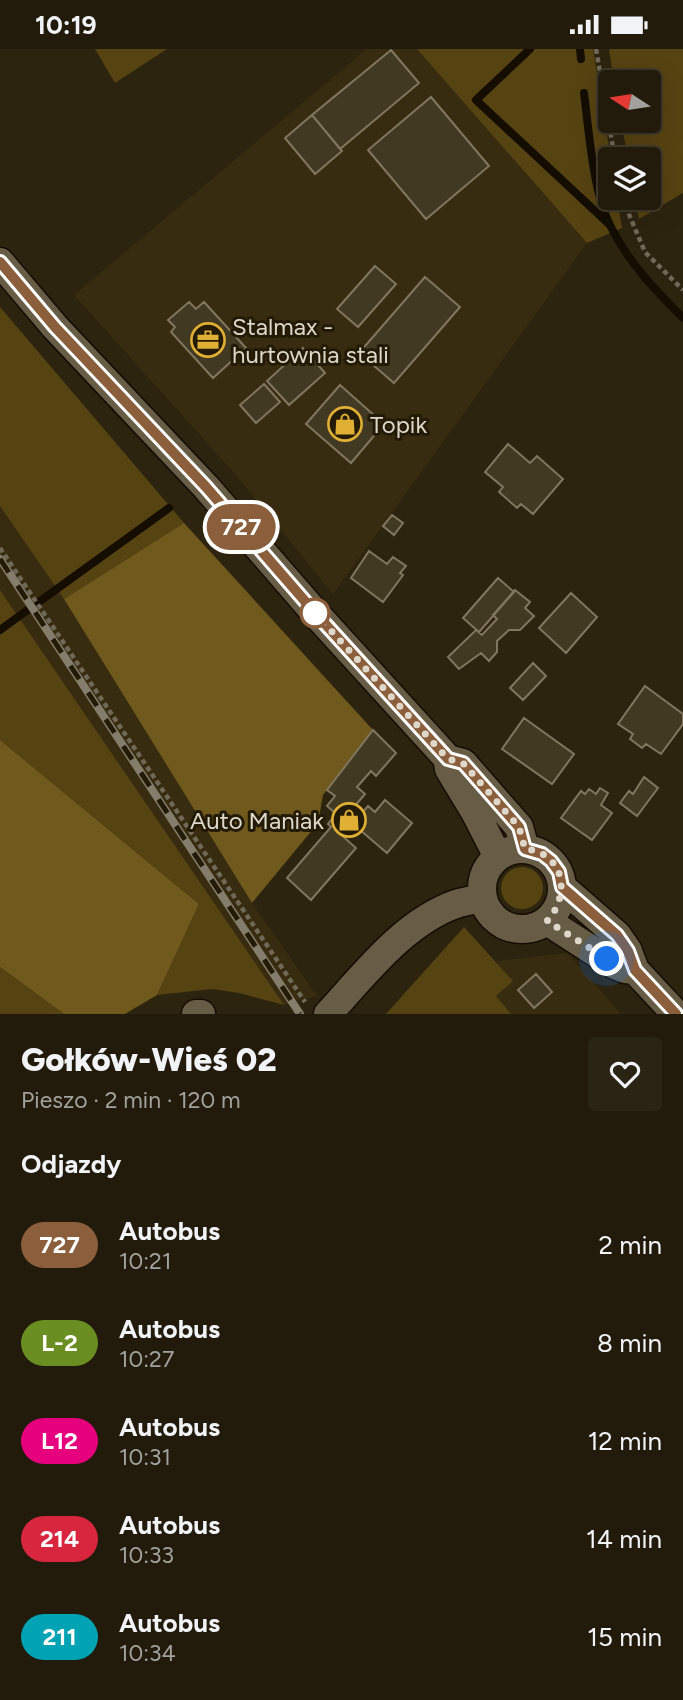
<!DOCTYPE html>
<html lang="pl">
<meta charset="utf-8">
<style>
body{margin:0;font-family:Figtree,sans-serif;background:#2a2414;color:#f1f3f6;height:100vh;display:flex;flex-direction:column;font-size:26px;white-space:nowrap}
*{box-sizing:border-box;margin:0}
p{font-size:23px;color:#a2a19d}
.icon{flex:none;width:38px;height:38px;fill:none;stroke:currentColor;stroke-width:2;stroke-linecap:round;stroke-linejoin:round}
.map{position:relative;height:965px;overflow:hidden}
.drawer{display:flex;flex-direction:column;background:#221b0b;flex:1}
.drawer>*{flex:none}
.badge{padding:0 14px;border-radius:23px;font-size:24px;line-height:46px}
.needle{width:46px;rotate:282deg}
.controls{position:absolute;left:598px;top:21px;display:grid;gap:14px}
.controls a{display:grid;place-items:center;width:63px;height:63px;border-radius:7px;background:#221b0b;box-shadow:0 7px 28px #0002,0 0 0 2px #3f392c;font-size:35px}
.you{position:absolute;width:35px;height:35px;margin:-18px;border:5px solid #fff;border-radius:50%;background:#1a73e8;box-shadow:0 0 0 10px #1a73e833}
.map>.badge{position:absolute;translate:-50% -50%;box-shadow:0 0 0 4px #fff}
h2{padding:0 21px;font-size:26px;line-height:63px}
.round{display:grid;place-items:center;flex:none;width:74px;height:74px;border-radius:7px;background:#2a2414}
.summary{display:flex;align-items:center;justify-content:space-between;height:119px;padding:0 21px}
h1{font-size:33px;font-weight:800;line-height:52px}
ul{padding:0;list-style:none}
li{display:flex;align-items:center;gap:21px;height:98px;padding:0 21px}
li div{flex:1}
li b{display:block;font-size:26px}
li em{font-style:normal}
li .badge{min-width:77px;font-weight:700;text-align:center}
.status{display:flex;justify-content:space-between;align-items:center;height:49px;padding:0 35px;background:#221b0b;direction:ltr}
.status svg{height:19px;fill:currentColor}
.map>svg:first-child{display:block}
.built{fill:#382c10}
.green{fill:#564312}
.forest{fill:#70591d}
.lines{fill:none;stroke-linecap:round;stroke-linejoin:round}
.stream{stroke:#140d00;stroke-width:8}
.building{fill:#423923;stroke:#81765f;stroke-width:2}
.minor-casing{stroke:#160d00;stroke-width:31}
.path{stroke:#716957;stroke-width:4.5;stroke-dasharray:5 3.5;stroke-linecap:butt}
.minor{stroke:#675d46;stroke-width:28}
.rail-casing{stroke:#847d6c;stroke-width:8}
.rail{stroke:#241b06;stroke-width:5;stroke-dasharray:16;stroke-linecap:butt}
.line-casing{stroke:#fff;stroke-width:16}
.line{stroke:#8b5e3c;stroke-width:10}
.walk{stroke:#ded8cb;stroke-width:7;stroke-dasharray:0 12.6}
.stop-dot{fill:#fff;stroke:#8b5e3c;stroke-width:3.5}
.labels{text-anchor:middle;dominant-baseline:central;stroke-width:6;stroke-linejoin:round;paint-order:stroke}
.poi-label{font-size:24px;fill:#ded8cb;stroke:#241b06;text-anchor:start}
</style>
<div class="status"><b>10:19</b><svg viewBox="0 0 49 12"><path d="M0 12V9h3v3zM5 12V6h3v6zM10 12V3h3v9zM15 12V0h3v12zM26 1h20v11H26zM47 4h2v5h-2z"/></svg></div>
<div class="map">
<svg width="683" height="965" viewBox="0 0 683 965">
<rect width="100%" height="100%" fill="#2d240f"/>
<path class="built" d="M367,0h50l170,194 -254,351 -97,-119 -162,-180z
M0,457l64,93 188,304 65,93 -33,9 -284,-415z
M567,904l54,61h-110l-15,-18 16,-15 -16,-20z"/>
<path class="green" d="M95,0h72l-52,34z
M417,0h176l18,110v39h6l5,30 -35,15z
M609,0h74v144l-44,26 -4,-21h14v-39h-21l-7,-38h28v-39h-35z
M0,258l184,216 -120,76 -64,-93z
M0,541l284,415 -45,-12 -27,-4 -55,6 42,-91 -199,-164z
M501 839a21 21 0 1 1 42 0a21 21 0 1 1-42 0Z
M464,878l49,54 -17,15 15,18h-125z
M0,918l64,47h-64z"/>
<path class="forest" d="M184,474l189,207 -50,65 -5,28 -66,80 -188,-304z
M0,691l199,164 -42,91 -32,19h-61l-64,-47z"/>
<g class="lines">
<path class="stream" d="M530,0l-54,51 133,124
M580,0l1,10
M584,44c5,38 9,99 26,132 18,37 45,65 73,93
M0,581l169,-122"/>
</g>
<path class="building" d="M391,1l28,33 -79,66 -28,-34z
M431,48l58,69 -63,53 -58,-69z
M312,66l30,36 -27,23 -30,-36z
M375,217l21,18 -38,43 -21,-18z
M425,228l35,30 -66,76 -35,-30z
M189,253l7,7 8,-7 42,46 -33,30 -42,-46 4,-5 -7,-7z
M303,299l22,25 -36,32 -22,-24z
M264,335l16,18 -24,21 -16,-18z
M340,336l44,39 -33,39 -45,-39z
M508,395l22,19 7,-7 26,23 -30,35 -12,-10 -4,4 -18,-16 4,-5 -18,-15z
M392,466l11,8 -9,12 -11,-9z
M369,502l18,13 6,-7 13,9 -6,7 3,2 -20,27 -32,-24z
M498,529l16,14 -35,40 -16,-14z
M515,541l15,12 -5,6 9,8 -14,14h-11l-12,11v11l-8,9 -8,-8 -22,16 -11,-12 28,-27 6,5 15,-16 -4,-4z
M571,544l26,24 -31,36 -27,-25z
M533,614l13,13 -23,24 -13,-12z
M645,637l38,28v10l-22,30 -15,-10 -4,4 -12,-9 3,-5 -15,-10z
M524,669l50,36 -22,30 -50,-35z
M373,681l23,23 -20,23 -5,-5 -14,16 8,7 -22,26 -16,-14 8,-10 -8,-6z
M644,728l14,11 -21,28 -17,-13 9,-12 4,3z
M600,739l8,5 -7,12 11,8 -20,27 -31,-22 20,-27 4,3 4,-5 7,5z
M385,751l27,23 -25,30 -34,-29 15,-18 7,6z
M336,765l10,9 -8,9 18,16 -45,52 -24,-22 44,-51 -3,-3z
M536,925l16,18 -18,16 -16,-18z"/>
<g class="lines">
<g class="minor-casing">
<path id="minor" d="M0,213l55,65 151,160 111,128 131,144 15,4 56,64 6,22
M448,713l1,7 26,43 23,45
M482 840a40 40 0 1 1 80 0a40 40 0 1 1-80 0Z
M562,838l55,48 11,16 7,19 41,44
M547,872l68,44 10,4 10,1
M196,965h5
M328,965c36,-39 76,-92 128,-110 9,-3 18,-4 27,-6"/>
</g>
<path class="path" d="M596,0l19,110
M622,149l23,54 38,38
M0,499l305,454"/>
<use href="#minor" class="minor"/>
<g class="rail-casing">
<path id="rail" d="M0,510l300,455"/>
</g>
<use href="#rail" class="rail"/>
</g>
<g class="lines">
<g class="line-casing">
<path id="line" d="M0,213l55,65 151,160 111,128 131,144 15,4 56,64 6,22 17,5 9,7 8,11 3,15 55,48 11,16 7,19 41,44"/>
</g>
<use href="#line" class="line"/>
<path class="walk" d="M315,564l133,146 15,4 56,64 6,22c40,4 46,46 22,72l60,38"/>
</g>
<defs>
<g id="office-ring" transform="scale(1.75)"><circle r="9.5" fill="#241b06" stroke="#dfb034" stroke-width="1.5"/><path d="M-6-3h4V-5.5h4V-3h4V5H-6ZM-1-4.5V-3h2v-1.5ZM-6 0V1H6V0Z" fill="#dfb034"/></g>
<g id="shop-ring" transform="scale(1.75)"><circle r="9.5" fill="#241b06" stroke="#dfb034" stroke-width="1.5"/><path d="M-5-2.5h2.3a2.7 3.5 0 0 1 5.4 0H5L5.5 6h-11ZM-1.5-2.5h3a1.5 2.3 0 0 0-3 0Z" fill="#dfb034"/></g>
</defs>
<g fill-rule="evenodd">
<use href="#office-ring" x="208" y="291"/>
<use href="#shop-ring" x="345" y="375"/>
<use href="#shop-ring" x="349" y="771"/>
</g>
<circle class="stop-dot" cx="315" cy="564" r="14"/>
<g class="labels">
<g class="poi-label">
<text x="232" y="277">Stalmax -<tspan x="232" dy="28">hurtownia stali</tspan></text>
<text x="370" y="375">Topik</text>
<text x="324" y="771" text-anchor="end">Auto Maniak</text>
</g>
</g>
</svg>
<div class="controls">
<a><svg class="needle" viewBox="-14 -14 28 28"><path d="M0-13l5 13h-10z" fill="#e53935"/><path d="M0 13l5-13h-10z" fill="#a2a19d"/></svg></a>
<a><svg class="icon" aria-label="layers" viewBox="0 0 24 24"><path d="M12 4l9 5-9 5-9-5zM3 14l9 5 9-5"/></svg></a>
</div>
<div class="you" style="left:607px;top:910px"></div>
<b class="badge" style="left:241px;top:478px;background:#8b5e3c;color:#fff">727</b>
</div>
<section class="drawer">
<div class="summary"><div><h1>Gołków-Wieś 02</h1><p>Pieszo · 2 min · 120 m</p></div><a class="round"><svg class="icon" aria-label="heart" viewBox="0 0 24 24"><path d="M12 20l-8-8c-3-5 5-10 8-4 3-6 11-1 8 4z"/></svg></a></div>
<h2>Odjazdy</h2>
<ul>
<li><span class="badge" style="background:#8b5e3c;color:#fff">727</span><div><b>Autobus</b><p>10:21</p></div><em>2 min</em></li>
<li><span class="badge" style="background:#6b8e23;color:#fff">L-2</span><div><b>Autobus</b><p>10:27</p></div><em>8 min</em></li>
<li><span class="badge" style="background:#e6007e;color:#fff">L12</span><div><b>Autobus</b><p>10:31</p></div><em>12 min</em></li>
<li><span class="badge" style="background:#d7263d;color:#fff">214</span><div><b>Autobus</b><p>10:33</p></div><em>14 min</em></li>
<li><span class="badge" style="background:#00a3b4;color:#fff">211</span><div><b>Autobus</b><p>10:34</p></div><em>15 min</em></li>
</ul>
</section>
